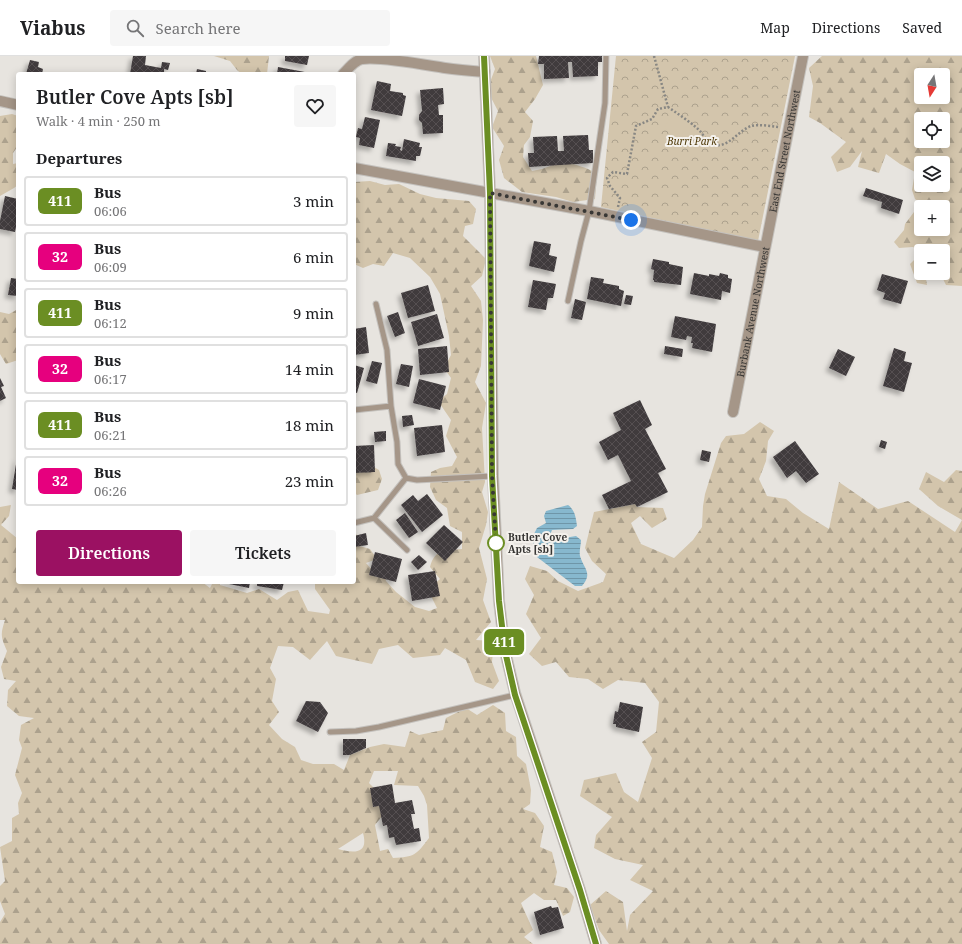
<!DOCTYPE html>
<meta charset="utf-8">
<style>
body{margin:0;font-family:"Noto Serif",serif;background:#f6f6f6;color:#202124;height:100vh;display:flex;flex-direction:column;font-size:15px;white-space:nowrap}
*{box-sizing:border-box;margin:0}
p{font-size:13px;color:#757577}
.icon{flex:none;width:22px;height:22px;fill:none;stroke:currentColor;stroke-width:2;stroke-linecap:round;stroke-linejoin:round}
.map{position:relative;flex:1;overflow:hidden}
.drawer{position:absolute;left:16px;top:16px;width:340px;height:512px;display:flex;flex-direction:column;background:#fff;border-radius:4px;box-shadow:0 2px 10px #0003}
.drawer>*{flex:none}
.badge{padding:0 8px;border-radius:6px;font-size:14px;line-height:26px}
.needle{width:26px;rotate:191deg}
.controls{position:absolute;left:914px;top:12px;display:grid;gap:8px}
.controls a{display:grid;place-items:center;width:36px;height:36px;border-radius:4px;background:#fff;box-shadow:0 2px 10px #0003;font-size:20px}
.you{position:absolute;width:20px;height:20px;margin:-10px;border:3px solid #fff;border-radius:50%;background:#1a73e8;box-shadow:0 0 0 6px #1a73e833}
.map>.badge{position:absolute;translate:-50% -50%;box-shadow:0 0 0 2px #fff}
h2{padding:0 20px;font-size:15px;line-height:36px}
.round{display:grid;place-items:center;flex:none;width:42px;height:42px;border-radius:4px;background:#f6f6f6}
.summary{display:flex;align-items:center;justify-content:space-between;height:68px;padding:0 20px}
h1{font-size:19px;font-weight:600;line-height:30px}
.action{display:flex;gap:8px;margin-top:auto;padding:8px 20px}
.action a{flex:1;height:46px;border-radius:4px;background:#9b1162;color:#fff;font-size:16px;font-weight:600;line-height:46px;text-align:center}
.action a+a{background:#f6f6f6;color:#202124}
ul{padding:0;list-style:none}
li{display:flex;align-items:center;gap:12px;height:50px;margin:0 8px 6px;padding:0 12px;border:2px solid #e0e0e0;border-radius:4px}
li div{flex:1}
li b{display:block;font-size:15px}
li em{font-style:normal}
li .badge{min-width:44px;font-weight:700;text-align:center}
header{display:flex;align-items:center;gap:24px;box-sizing:border-box;height:56px;padding:0 20px;background:#fff;border-bottom:1px solid #e0e0e0}
header strong{font-size:19px}
nav{display:flex;gap:22px;margin-inline-start:auto;font-size:14px}
.search{width:280px;height:36px;background:#f6f6f6;display:flex;align-items:center;gap:10px;box-sizing:border-box;padding:0 14px;border-radius:4px;color:#757577;font-size:15px}
.map>svg:first-child{display:block}
.forest{fill:url(#forest-firs);fill-rule:evenodd}
.park{fill:url(#park-crowns)}
.garden{fill:#d3c5ac}
.water{fill:url(#water-rules)}
.building{fill:url(#building-cross-hatch);filter:url(#shadow)}
.lines{fill:none;stroke-linecap:round;stroke-linejoin:round}
.service-casing{stroke:#c4c1bd;stroke-width:7}
.minor-casing{stroke:#c4c1bd;stroke-width:12}
.tertiary-casing{stroke:#c4c1bd;stroke-width:12}
.path{stroke:#888783;stroke-width:2.5;stroke-dasharray:2 2;stroke-linecap:butt}
.service{stroke:#a59688;stroke-width:5}
.minor{stroke:#a59688;stroke-width:10}
.tertiary{stroke:#a59688;stroke-width:10}
.line-casing{stroke:#fff;stroke-width:9}
.line{stroke:#6b8e23;stroke-width:6}
.walk{stroke:#383735;stroke-width:4;stroke-dasharray:0 7.2}
.stop-dot{fill:#fff;stroke:#6b8e23;stroke-width:2}
.labels{text-anchor:middle;dominant-baseline:central;stroke-width:4;stroke-linejoin:round;paint-order:stroke}
.park-label{font-size:10px;font-style:italic;fill:#4a3300;stroke:#f4f1ec}
.street-label{font-size:10px;fill:#383735;stroke:#f4f1ec}
.stop-label{font-size:10px;font-weight:bold;fill:#383735;stroke:#f4f1ec;text-anchor:start}
</style>
<header>
<strong>Viabus</strong>
<div class="search"><svg class="icon" aria-label="search" viewBox="0 0 24 24"><circle cx="10" cy="10" r="6"/><path d="M15 15l6 6"/></svg>Search here</div>
<nav><a>Map</a><a>Directions</a><a>Saved</a></nav>
</header>
<div class="map">
<svg width="962" height="888" viewBox="0 0 962 888">
<defs>
<pattern id="forest-firs" width="22" height="20" patternUnits="userSpaceOnUse"><rect width="22" height="20" fill="#d3c5ac"/><path d="M5 1l3.5 6h-7zM16 11l3.5 6h-7z" fill="#aca18d"/></pattern>
<pattern id="park-crowns" width="20" height="18" patternUnits="userSpaceOnUse"><rect width="20" height="18" fill="#d3c5ac"/><path d="M2 6a3 3 0 1 1 6 0M12 15a3 3 0 1 1 6 0" fill="none" stroke="#aca18d"/></pattern>
<pattern id="water-rules" width="6" height="5" patternUnits="userSpaceOnUse"><rect width="6" height="5" fill="#87b8ce"/><path d="M0 2.5h6" fill="none" stroke="#6f96a8"/></pattern>
<pattern id="building-cross-hatch" width="8" height="8" patternUnits="userSpaceOnUse"><rect width="8" height="8" fill="#403b3d"/><path d="M0 0l8 8M0 8l8-8" fill="none" stroke="#544f51"/></pattern>
<filter id="shadow"><feDropShadow dx="-3.5" dy="3.5" stdDeviation="2" flood-color="#0004"/></filter>
</defs>
<rect width="100%" height="100%" fill="#e7e4df"/>
<path class="forest" d="M214,0h55l-2,18h-25l-5,-4 -7,-9z
M490,0h46l7,29 -8,14 -10,13 8,9 -3,16 -6,8 -1,12 9,14 10,-2 22,-8c11,4 23,6 33,13l-2,25 -22,3 -17,-5 -34,-5 -18,-14 -5,-18 5,-14 -12,-19 6,-16 -11,-21 8,-21z
M822,0h140v230l-16,-1 -6,-12h3v-22h-22v1l-8,-5 -14,1 -5,-6 10,-12 1,-6 9,-12 9,-7 -8,-6 -3,-9 3,-18 -15,-8 -14,-10 -7,19 -21,-6 4,-16 -12,16 -13,5 -6,-15 15,-15 -26,-19 -11,-6 4,-31 -4,-18zM921,19h22v22h-22zM921,63h22v22h-22zM921,107h22v22h-22zM921,151h22v22h-22z
M12,58l6,2v30l-5,7v11l5,-1v22l-4,3 -14,8v-80z
M370,125l15,4 14,-1 21,10 16,4 33,3 7,8 -3,15 -8,2 -2,10 23,23 -4,17 -11,10 10,15 2,19 -2,46 -6,16 11,21 -4,25 3,54 -3,10 6,20 -2,13 -7,23 8,31 -4,21 8,22 -15,18 18,1 -2,21 7,19 -6,8 -18,-7 -9,-22 -21,-12 -5,7 -27,3 -15,-13 -19,4 -7,15 -36,-8 -9,-15 -17,19 -17,-13 -15,-1 -8,22 6,11 -4,22 7,11 -10,13 13,14 13,8 6,13 12,4h21l10,6 6,-15 20,-8 14,-3 21,3 5,-16 9,4 24,-5 3,-12 20,-10 11,7 16,-10 12,8 1,18 10,6 1,19 9,8 5,26 -1,14 -7,5 12,4 9,13 -4,21 12,5 5,20 -3,13 13,3 7,9 -4,15 -7,4 -7,-16h-12l-10,-7 -13,10 12,27 -9,7 9,7h-533v-22l5,-8 -5,-13v-15l5,-5 -5,-34 12,-6v-23l7,-4 -1,-11 4,-10 -7,-18 7,-27 -3,-8 2,-15 13,-7 -15,-2 -12,-10 1,-16 8,-9 -12,-2 -3,-12 6,-16c-6,-14 -7,-16 -2,-31h-5v-113l11,-2 -2,11 -8,9 17,14v43h184l8,6 3,-6h7v3l27,8 12,-4 18,11 11,-8 10,-2 10,21 21,3 1,-4 -15,-21v-7h39v-50l3,3 -1,10 14,4 7,10 -11,4 7,8 11,2 2,8 10,11 19,15 14,4 8,-3 -6,-12v-9l9,-8 -10,-12c5,-19 16,-16 32,-18v-17l-12,-6 -3,-18 -11,-8 -6,-13 1,-15 9,-4 12,-2 5,-9 -11,-21 5,-16 -13,-19 9,-7 4,-16 -7,-10 7,-13 -2,-19 -9,-42 -10,-17 -20,-19 -17,-5 -9,13 -11,-2 -10,4 -9,-4v-82zM374,715h24l-4,14 24,1 6,10 3,9 2,33c-13,17 -14,19 -36,20l-5,-9 -8,2 -5,-26 8,-10 -3,-21 -11,-11zM363,777c6,22 -10,20 -25,16z
M921,197v20h4l2,12 -10,-2 -7,-19z
M18,253v51l-12,4 -6,-10v-42l9,2z
M760,366l14,9 -6,10 -2,20 -7,18 8,17 19,3 17,14 26,16 10,-47 39,27 30,-8 47,31 7,-12 -24,-14 -19,-17 7,-17 18,10 12,-12 6,1v473h-353l-10,-14 -9,-25 16,-14 17,11 4,29 3,-16 23,-24 -23,-11 13,-15 -28,-6 -21,-11 2,-13 16,-18 -32,-21 4,-16 32,-7 8,19 14,10 14,-44 -10,-16 14,-10 3,-30 -14,-19 -27,-3 -15,9 -15,-10 -19,-2 -13,-15 -14,4 -13,-12 12,-16 -15,-24 8,-19 -9,-16 5,-13 17,5 11,10 20,10 25,-9 3,-8 -14,-13 -7,-13 9,-36 41,-8 2,3 26,1 4,11 -15,9 -12,-12 -9,7 10,21 33,14 19,-18 9,-13 1,-21 2,-12 16,-51 5,-7 18,-2z
M354,406l13,1 12,7 3,9 -4,11 -21,5 -3,-3z"/>
<path class="park" d="M616,0h179l-37,185 -157,-34z"/>
<path class="garden" d="M674,57l22,16 -10,15 -22,-16z"/>
<path class="water" d="M568,449c7,5 8,13 9,21l-4,3 -21,1 -2,5 8,4 18,-3 5,4c0,5 -2,11 -1,16 4,13 13,17 2,30h-7l-38,-29 -4,-11v-10l4,-8 9,-5 -2,-7 2,-5z"/>
<path class="building" d="M133,0h13l-1,9 16,3 1,-6 8,1 -2,7 -4,-1v5h-34z
M285,0h24l-2,9 -22,-4z
M539,0h63v6h-4v14l-25,1 -1,-15h-4l1,16 -25,1v-15h-6z
M30,4l9,2 -1,5 5,2 -1,5h-16z
M278,11l27,5v2h-28z
M197,13l9,2v3h-10z
M377,25l14,3 -1,7 13,2v2l3,1 -4,20 -31,-6z
M443,32l1,16 -6,1 1,10h4v18l-20,1 -1,-11 -3,-3v-5l3,-4 -2,-21z
M365,61l15,3 -6,28 -15,-3 1,-7 -4,-1 2,-9 4,1z
M588,79l1,15h4v13l-64,4 -1,-14h6l-1,-16 24,-1 1,15h6l-1,-15z
M404,83l16,4 -1,4h3l-2,9h-4v5l-30,-5 2,-13 8,1 -1,2 6,1 -1,3 2,1z
M866,132l37,12 -4,14 -18,-6 1,-6 -19,-6z
M5,140l13,3v17l-3,16 -15,-3v-8z
M534,185l17,3 -2,11 8,2 -3,15 -25,-6z
M653,203l16,3v2l14,3 -2,18 -27,-3v-2h-1l1,-10 -3,-1z
M694,217l15,3v-2l10,2 1,-3 8,2v3l4,1 -2,14 -8,-2 -1,9 -31,-6z
M882,218l26,7 -7,23 -18,-5 2,-6 -8,-3z
M591,221l13,2 -1,4 16,3v3l5,2 -3,15 -34,-7z
M11,222l7,1v17l-10,-1z
M533,224l23,4 -3,14h-5l-2,12 -18,-3z
M428,229l7,26 -27,7 -7,-25z
M626,239l7,1 -2,9 -7,-1z
M575,243l11,3 -4,18 -11,-2z
M398,256l7,21 -10,4 -8,-21z
M437,258l7,24 -26,8 -7,-24z
M675,260l41,8 -4,28 -20,-4 1,-5h-2l1,-6 -5,-1 -1,4 -15,-3z
M366,271l3,26 -15,2v-26z
M447,290l2,26 -29,3 -2,-26z
M665,290l18,3 -1,8 -18,-3z
M894,292l12,4 -2,9 8,2 -8,29 -21,-6z
M838,293l17,8 -9,19 -17,-8z
M372,305l10,2 -5,21 -11,-3z
M401,308l12,2 -4,21 -13,-3z
M354,309l10,3 -7,25 -3,-1z
M0,322l4,8 -3,1 5,11 -6,3z
M419,323l27,7 -6,24 -27,-7z
M640,344l12,25 -7,4 21,40 -8,4 10,19 -31,15 -2,-3 -26,5 -7,-14 29,-14 -13,-26 -10,5 -9,-18 22,-12 -8,-17z
M412,359l2,10 -11,2 -1,-11z
M442,369l3,27 -28,4 -3,-28z
M386,375v10l-11,1 -1,-10z
M881,384l6,2 -2,7 -6,-2z
M795,385l24,33 -13,9 -10,-12 -9,7 -14,-21z
M374,389l1,27 -21,1v-27z
M702,394l9,2 -2,10 -9,-2z
M17,402h1v32l-6,-1z
M427,438l16,21 -21,17 -21,-27 12,-10 5,6z
M405,457l13,19 -9,6 -13,-18z
M444,469l19,17 -18,19 -19,-18z
M366,477l2,12 -14,2v-11z
M375,496l27,7 -6,23 -27,-7z
M419,499l8,7 -9,8 -7,-8z
M435,515l5,25 -28,5 -4,-26z
M224,526h26l-1,6 -25,-5z
M257,526h27l-2,8 -25,-4z
M306,645l14,1 8,11 -10,19 -22,-11z
M620,646l23,5 -4,25 -23,-5v-3h-3l2,-13 3,1z
M343,683h23v9l-16,7h-7z
M392,728l3,19 17,-3 3,14h-4l3,15 5,-1 2,13 -25,4 -2,-8 -5,1 -2,-13 -4,1 -4,-20 -6,1 -3,-19z
M551,850l1,2 6,-1 6,21 -24,7 -6,-23z"/>
<g class="lines">
<g class="service-casing">
<path id="service" d="M568,245l13,-60 8,-30 16,-108 1,-47
M376,248l11,46 4,56 6,36 1,22 8,14 11,2 76,-4
M354,354l37,-4
M374,462l32,-40
M354,467l20,-5 33,32
M330,676l26,-1 23,-4 136,-32"/>
</g>
<g class="minor-casing">
<g id="minor">
<path d="M343,18c6,-6 11,-13 19,-15 17,-3 64,6 83,9 13,2 26,3 40,4"/>
<path d="M0,45l18,4"/>
<path d="M354,112l235,43 176,36"/>
<path id="s1" d="M733,356l70,-356"/>
</g>
</g>
<g class="tertiary-casing">
<path id="tertiary" d="M484,0l6,137 3,283 6,125 6,50 10,42 65,197 16,54"/>
</g>
<path class="path" d="M654,0l14,51
M618,151l2,-9 -10,-12 -3,-8 6,-6 14,2 9,-48 16,-7 6,-10 10,-2c10,7 21,14 30,22 6,5 8,15 18,16 13,2 23,-15 35,-19 8,-2 19,0 28,1"/>
<use href="#service" class="service"/>
<use href="#minor" class="minor"/>
<use href="#tertiary" class="tertiary"/>
</g>
<g class="lines">
<g class="line-casing">
<path id="line" d="M484,0l6,137 2,283 7,125 6,50 10,44 65,195 16,54"/>
</g>
<use href="#line" class="line"/>
<path class="walk" d="M496,487l-4,-67 -2,-283 141,27"/>
</g>
<circle class="stop-dot" cx="496" cy="487" r="8"/>
<g class="labels">
<g class="park-label">
<text x="692" y="85">Burri Park</text>
</g>
<g class="street-label">
<text stroke="none"><textPath href="#s1" startOffset="266">East End Street Northwest</textPath></text>
<text stroke="none"><textPath href="#s1" startOffset="102">Burbank Avenue Northwest</textPath></text>
</g>
<g class="stop-label">
<text x="508" y="481">Butler Cove<tspan x="508" dy="12">Apts [sb]</tspan></text>
</g>
</g>
</svg>
<div class="controls">
<a><svg class="needle" viewBox="-14 -14 28 28"><path d="M0-13l5 13h-10z" fill="#e53935"/><path d="M0 13l5-13h-10z" fill="#757577"/></svg></a>
<a><svg class="icon" aria-label="locate" viewBox="0 0 24 24"><circle cx="12" cy="12" r="6"/><path d="M12 2v4M12 18v4M2 12h4M18 12h4"/></svg></a>
<a><svg class="icon" aria-label="layers" viewBox="0 0 24 24"><path d="M12 4l9 5-9 5-9-5zM3 14l9 5 9-5"/></svg></a>
<a>+</a>
<a>−</a>
</div>
<div class="you" style="left:631px;top:164px"></div>
<b class="badge" style="left:504px;top:586px;background:#6b8e23;color:#fff">411</b>
<section class="drawer">
<div class="summary"><div><h1>Butler Cove Apts [sb]</h1><p>Walk · 4 min · 250 m</p></div><a class="round"><svg class="icon" aria-label="heart" viewBox="0 0 24 24"><path d="M12 20l-8-8c-3-5 5-10 8-4 3-6 11-1 8 4z"/></svg></a></div>
<h2>Departures</h2>
<ul>
<li><span class="badge" style="background:#6b8e23;color:#fff">411</span><div><b>Bus</b><p>06:06</p></div><em>3 min</em></li>
<li><span class="badge" style="background:#e6007e;color:#fff">32</span><div><b>Bus</b><p>06:09</p></div><em>6 min</em></li>
<li><span class="badge" style="background:#6b8e23;color:#fff">411</span><div><b>Bus</b><p>06:12</p></div><em>9 min</em></li>
<li><span class="badge" style="background:#e6007e;color:#fff">32</span><div><b>Bus</b><p>06:17</p></div><em>14 min</em></li>
<li><span class="badge" style="background:#6b8e23;color:#fff">411</span><div><b>Bus</b><p>06:21</p></div><em>18 min</em></li>
<li><span class="badge" style="background:#e6007e;color:#fff">32</span><div><b>Bus</b><p>06:26</p></div><em>23 min</em></li>
</ul>
<div class="action"><a>Directions</a><a>Tickets</a></div>
</section>
</div>
